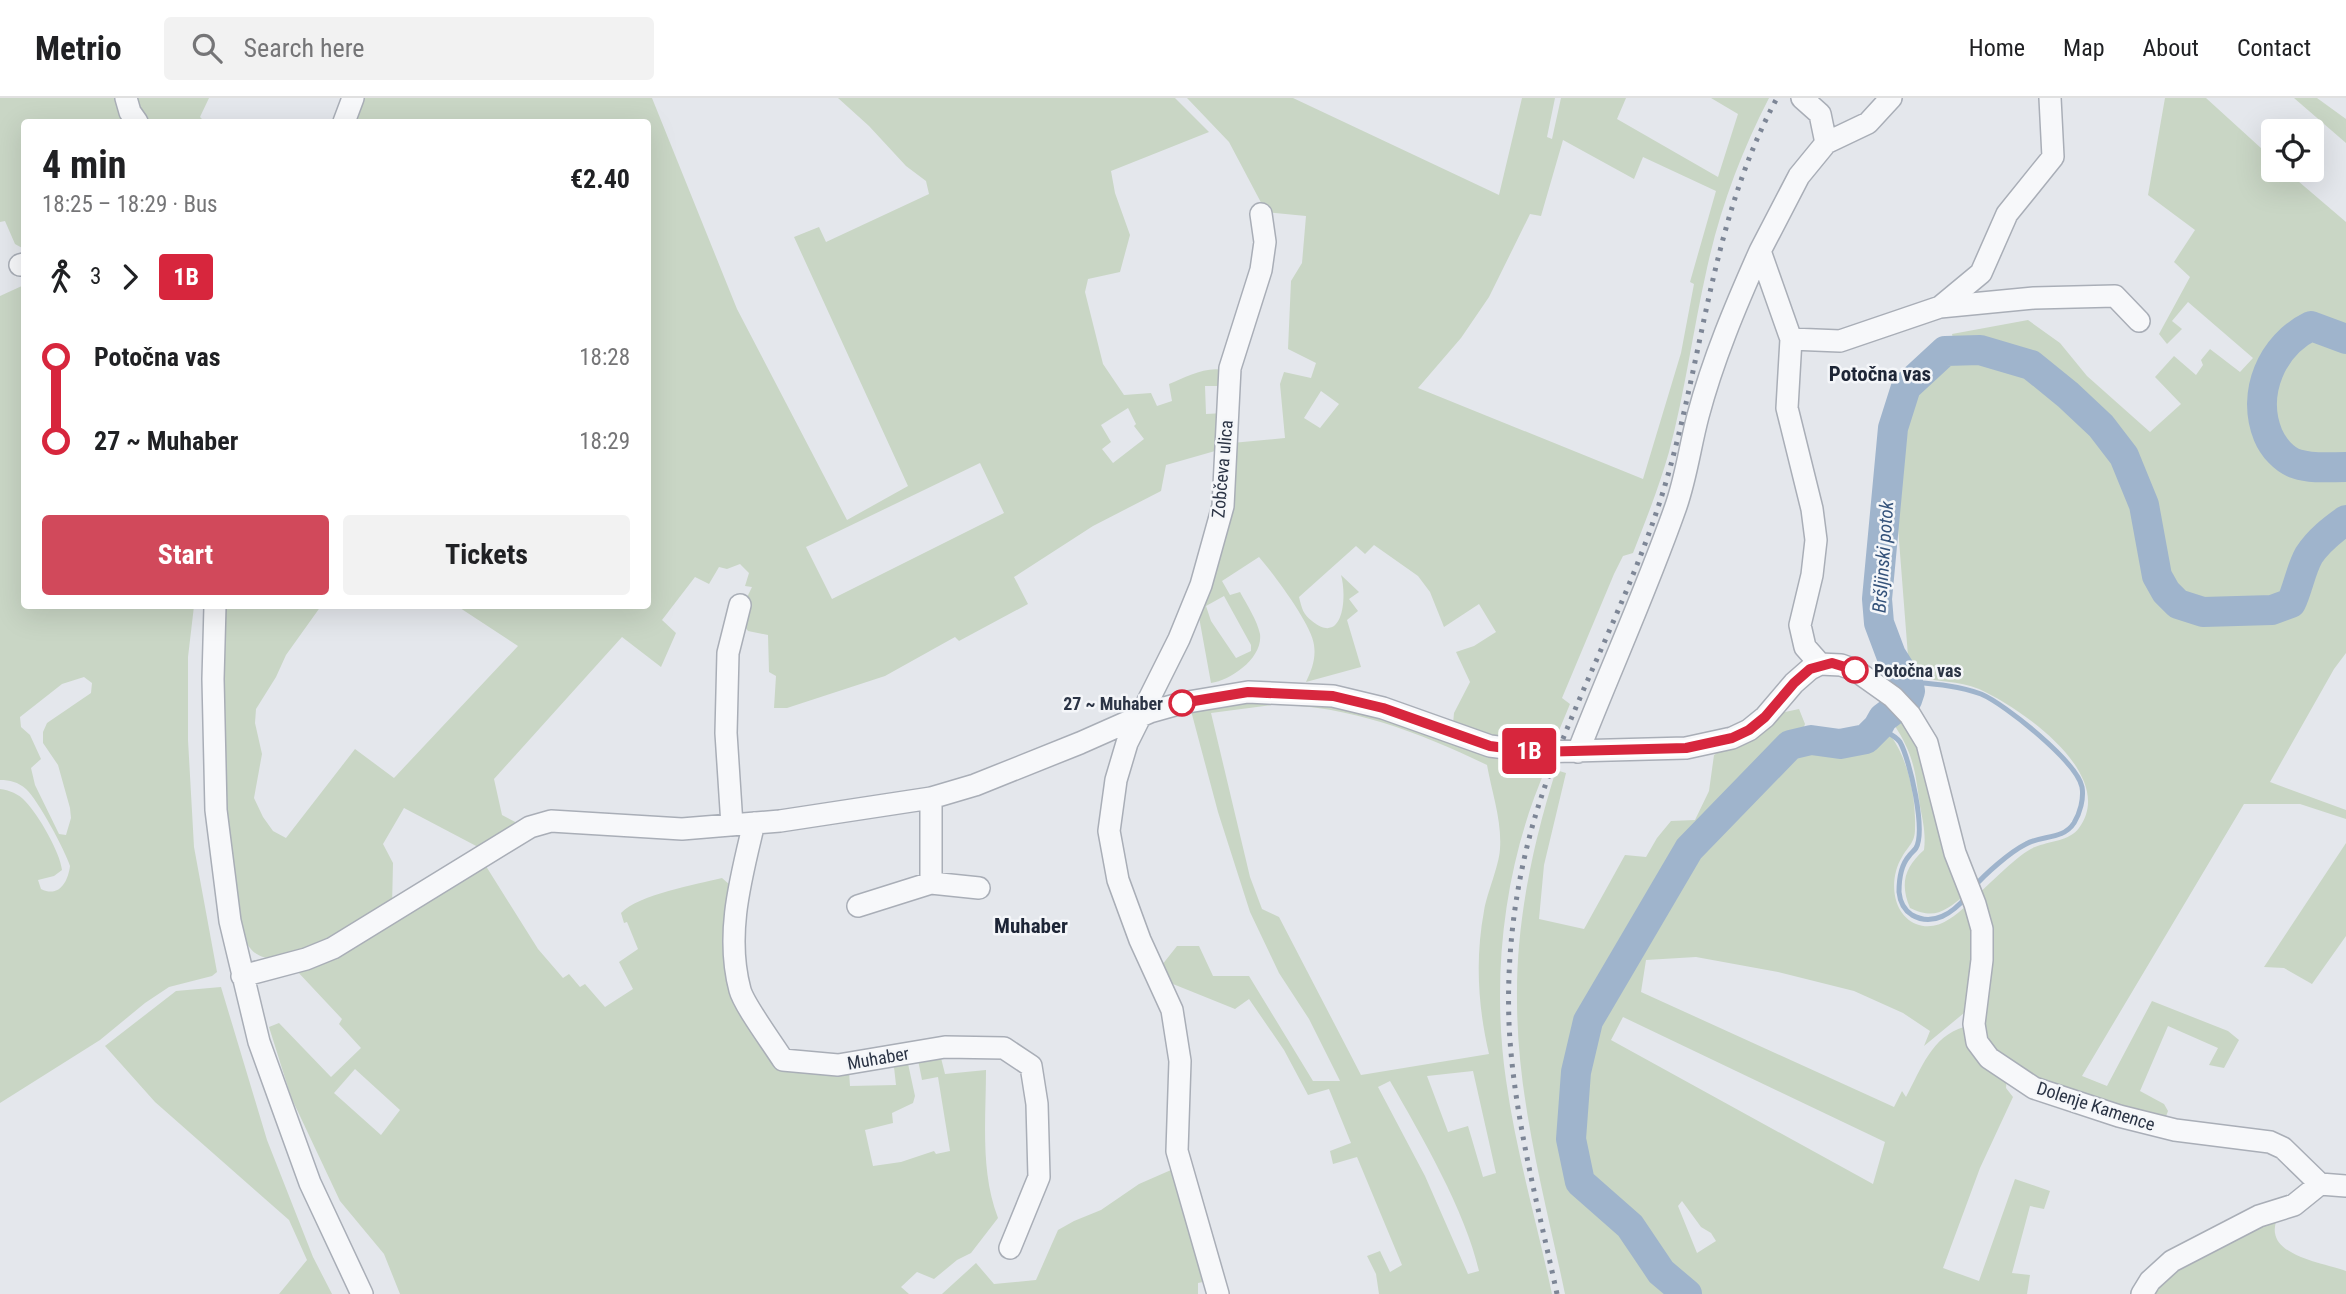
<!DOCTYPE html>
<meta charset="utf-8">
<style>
body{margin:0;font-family:"Roboto Condensed",sans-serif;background:#f2f2f2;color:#202124;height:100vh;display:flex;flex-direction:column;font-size:26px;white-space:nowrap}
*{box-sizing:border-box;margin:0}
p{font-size:23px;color:#757577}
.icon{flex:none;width:38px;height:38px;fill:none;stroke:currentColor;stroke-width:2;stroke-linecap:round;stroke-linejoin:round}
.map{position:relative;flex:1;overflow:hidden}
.side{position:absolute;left:21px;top:21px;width:630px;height:490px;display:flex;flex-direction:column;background:#fff;border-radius:7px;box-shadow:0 7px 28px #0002}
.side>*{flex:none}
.badge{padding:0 14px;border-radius:5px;font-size:24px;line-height:46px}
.tools{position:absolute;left:2261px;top:21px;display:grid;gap:14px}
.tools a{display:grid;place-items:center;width:63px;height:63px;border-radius:7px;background:#fff;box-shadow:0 7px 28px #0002;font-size:35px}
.map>.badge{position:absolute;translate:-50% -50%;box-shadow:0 0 0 4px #fff}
.legs{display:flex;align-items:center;gap:10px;height:77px;padding:0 21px;font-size:23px}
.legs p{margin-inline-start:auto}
.headline{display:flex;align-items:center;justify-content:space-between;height:119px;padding:0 21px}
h1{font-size:38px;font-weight:700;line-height:52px}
.primary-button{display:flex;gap:14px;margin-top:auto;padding:14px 21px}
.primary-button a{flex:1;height:80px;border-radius:7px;background:#d1495b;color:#fff;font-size:28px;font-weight:700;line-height:80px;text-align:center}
.primary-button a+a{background:#f2f2f2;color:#202124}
ul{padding:0 21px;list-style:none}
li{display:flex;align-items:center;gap:24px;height:84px;font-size:26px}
li i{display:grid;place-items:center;width:10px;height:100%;margin:0 9px;background:currentColor}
li i::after{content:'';width:18px;height:18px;margin:-9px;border:5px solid;border-radius:50%;background:#fff}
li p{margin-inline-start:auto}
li:first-child i{background:linear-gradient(#0000 50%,currentColor 0)}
li:last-child i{background:linear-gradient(currentColor 50%,#0000 0)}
header{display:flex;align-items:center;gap:42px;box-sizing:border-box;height:98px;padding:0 35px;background:#fff;border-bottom:2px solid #e0e0e0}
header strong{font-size:33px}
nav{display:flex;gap:38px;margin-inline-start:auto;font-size:24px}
.search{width:490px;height:63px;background:#f2f2f2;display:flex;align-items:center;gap:18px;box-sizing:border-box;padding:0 24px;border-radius:7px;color:#757577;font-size:26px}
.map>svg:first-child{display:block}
.green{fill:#c9d6c5;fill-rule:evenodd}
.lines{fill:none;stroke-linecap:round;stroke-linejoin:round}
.stream{stroke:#9fb4cc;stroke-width:5}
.river{stroke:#9fb4cc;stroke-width:30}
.minor-casing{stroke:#a9aeb7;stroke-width:24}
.minor{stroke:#f7f8fa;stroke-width:21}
.rail{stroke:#7d8696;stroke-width:5;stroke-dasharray:3.5 7;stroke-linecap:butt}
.line-1-casing{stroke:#fff;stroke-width:16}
.line-1{stroke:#d7263d;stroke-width:10}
.stop-1-dot{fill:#fff;stroke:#d7263d;stroke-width:3.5}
.labels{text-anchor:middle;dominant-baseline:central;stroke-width:5;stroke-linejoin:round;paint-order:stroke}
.street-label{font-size:18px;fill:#2b3445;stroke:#f4f6f9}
.stop-label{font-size:18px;font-weight:bold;fill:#2b3445;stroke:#f4f6f9;text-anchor:start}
.water-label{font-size:19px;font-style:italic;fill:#34527a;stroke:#f4f6f9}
.quarter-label{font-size:21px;font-weight:bold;fill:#1d2536;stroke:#f4f6f9}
</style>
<header>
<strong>Metrio</strong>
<div class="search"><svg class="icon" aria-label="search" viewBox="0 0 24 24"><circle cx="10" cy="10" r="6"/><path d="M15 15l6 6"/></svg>Search here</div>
<nav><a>Home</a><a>Map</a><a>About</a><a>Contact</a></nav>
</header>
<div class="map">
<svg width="2346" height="1196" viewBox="0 0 2346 1196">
<rect width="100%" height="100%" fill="#e4e7ec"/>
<path class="green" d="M0,0h209l-9,19 5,5h-181v127l-9,-5 -10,-23 -5,1z
M365,0h287l85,211 110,211 61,-34 -114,-249 25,-10 7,15 103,-48 -3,-13 -20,-15 -37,-40 -31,-28h337l34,34 -98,39 4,22 15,42 -10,37 -32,7 -3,13 18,72 21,31 27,-2 6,13 15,-5 -3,-17c17,-7 36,-18 55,-14l1,16h-20l1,28 18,-1 -2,36 -56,16 -5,26 -68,35 -79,51 14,27 -69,37 -4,-4 -70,39 -98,32h-13l2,-32 -7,-4 -1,-37 -20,-4 -10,-15 14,-29 -7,-1 4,-13 -9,-9 -13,5 -8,-2 -10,17 -14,-7 -33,43 14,13 -15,34 -39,-30 -128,142 8,36 19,10 -41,23 -76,-40 -21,36 10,19 -1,44c-25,14 -101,59 -129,50 -13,-4 -18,-16 -23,-28l-16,-127 -1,-196h98l-35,49 -10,22 -20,32 -1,14 7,31 -8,44 9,19 10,14 13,7 69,-89 39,29 124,-132 -61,-40h191v-484h-292zM1128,310l8,16 -2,2 10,13 -31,24 -11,-14 9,-7 -10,-17zM980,365l24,50 -172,86 -26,-52z
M1187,0h106l206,97 23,-97h33l-8,39 5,2 9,-41h65l-9,21 101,58 20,-63 -27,-16h58c-28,54 -49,111 -62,170 -14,62 -22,124 -38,184 -10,35 -23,68 -36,101l-10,3 -9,18 -52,124 8,6 -17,41 -58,-9 -42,-12 1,-11 16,-31 -14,-30 18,-6 22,-14 -17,-28 -35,23 -14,-35 -12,-16 -44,-31 -9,9 -9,-8 -57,51c3,12 4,17 13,24 32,26 35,-26 29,-46l18,17 -10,7 9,12 -11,9 14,47 -55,15c6,-13 10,-23 8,-37 -2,-20 -41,-72 -55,-88l-37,24 8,14 10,-3c7,13 17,28 20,42 3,24 -29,46 -49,49l-14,-77 35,-163 53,-5 -5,-54 4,-12 27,6 5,-15 -28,-14 3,-68 11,-18 4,-47 -40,-4 -37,-70zM1563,42l71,39 9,-22 73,34 -26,91 4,2 -13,69 -38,126 -225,-91 43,-50 28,-41 41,-83 11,2zM1321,293l18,13 -19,24 -16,-10zM1224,498l27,49v6l-15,7 -25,-37 -5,-15z
M2165,0h41l67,61v11h12l61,52v112l-33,-15c-8,2 -20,4 -26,9 -7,6 -24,30 -29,39 -13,29 -1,87 29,102 18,9 40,2 59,2v37c-16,12 -36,28 -44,47 -6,14 -6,28 -16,40 -15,19 -83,9 -105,5l-21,-26 -17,-90 -12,-32 -27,-33 -57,-49 -26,-16 -35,-13 -32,2 -2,-9 76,-14 32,23 27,33 63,56 31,-28 -26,-27 19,-21 22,19 7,-10 -2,-5 9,-11 30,23 13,-14 -65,-56 -16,19 10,8 -15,15 -8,-10 31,-57 -16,-15 21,-32 -47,-35z
M2294,0h23l29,21v24z
M24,187v321h170l-6,51v83l6,107 23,125 -5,4 -43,11 -24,16 -45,37 -100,63v-314c9,1 19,5 25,12 13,13 35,51 37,69l-8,6 -16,4 3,9c18,9 27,-7 29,-23 -5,-16 -32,-66 -44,-77 -8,-7 -16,-9 -26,-9v-484zM84,579l8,6 -1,10 -44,30 -4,9v11l15,22 12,43 1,10 -5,17 -7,-1 -24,-49 -4,-17 10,-9 -11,-24 -9,-8 -1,-10 42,-33z
M2313,236l33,11v117c-5,-1 -11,-3 -16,-3 -12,0 -21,5 -33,0 -10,-5 -16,-15 -21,-25 -22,-42 -1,-60 20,-95z
M1964,256c60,0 147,78 166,133 11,34 14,83 35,111 20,27 100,25 126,10 17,-9 13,-26 21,-41 8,-16 20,-29 34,-40v126l-12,16 -64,113 76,28v9l-46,-15h-56l-162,272 25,10 45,-85 76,30 11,9 -15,28 -15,-3 9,-17 -50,-22 -28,65 24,13 4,7 -3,8 -104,-29 -32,-17 -29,-20 -15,-14 -3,-6 -4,-139c14,-12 41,-41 57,-47 14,-6 35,-6 44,-19 39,-53 -58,-120 -100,-139 -21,-9 -42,-6 -63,-13 -5,-1 -4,-2 -7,-7l-15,-193 12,-70 6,-19 35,-30z
M1219,602l120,2 201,60 7,4c-43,97 -56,210 -41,314 10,72 31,143 46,214h-173l-3,-20 -9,-18 13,-5 10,21 12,-7 -45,-108 -24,7 -3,-13 21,-8 -22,-54 -21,6 -24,-45 -35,-51 -14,10 -67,-27 -10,-12 19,-24h22l14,30h36l64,105h27l-31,-62 -30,-46 -29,-61 -32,-100 -28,-105zM1272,607c74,-1 149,28 215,60 5,28 15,56 13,84 -1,17 -13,44 -16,62 -9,48 -6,96 5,143l-128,21 -82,-158 -17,-8 -12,-32 -39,-164zM1473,973l23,102 -13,4 -15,-51 -20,6 -21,-56zM1390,983c31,54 75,129 89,190l-11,3 -43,-98 -47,-89z
M1799,611l6,15 -5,14 12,13 23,4 34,-5 14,-13 8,-1c18,25 25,63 24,93 0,14 -7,17 -13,28 -13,21 -11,56 14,67 20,8 37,-6 52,-20 7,38 4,72 -4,109l-40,33 6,-15 -27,-18 -49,-22 -76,-19 -82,-15 -50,3 -5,32 253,115 8,-16 4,6c15,-28 26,-61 58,-70l43,49 -1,12 7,9 -33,71 -37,100 36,13 36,-102 35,12 -6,18 -14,-3 -18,67 18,2 -3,19h-462c-20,-96 -48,-195 -48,-294 -1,-79 16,-156 39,-230l10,3 -22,92 -5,54 45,10 41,-74 21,2 11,-19 14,-17 24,-1 14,-29 5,-36 62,-41zM1623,919l262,125 -12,42 -262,-144zM1682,1103l19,26 10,6 5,8 -19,12 -19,-47z
M1902,613l10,12 53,172c-20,16 -30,25 -55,13 -10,-24 -6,-40 14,-58 2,-16 -1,-28 -4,-44 -5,-36 -6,-51 -27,-83z
M2346,745v93l-34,48 -28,-16 -20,-1z
M484,765l54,86 25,29 6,-4 11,13 5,-3 20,23 28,-18 -14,-27 19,-13 -11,-27 -3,1 -3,-10c17,-18 76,-29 101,-35l8,7 4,89 50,79 64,4 2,29 46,-1 -4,-36 15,10 8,37 -2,7 -21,10 1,10 -28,7 8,36 28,-4 33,-11 2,3 14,-3 -12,-74 -16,3 -4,-20 23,-2 4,16 41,-4c0,49 -6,101 12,148l-27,35 -14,7 -23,19 -17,-7 -16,15 8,7h-509l-16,-40 -44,-53 -49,-104 -22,-70 10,-4 52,54 30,-29 -22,-24 3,-5 -46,-49zM355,971l45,41 -19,25 -47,-42z
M221,889l46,153 46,117 19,37h-53l28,-34 -18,-40 -134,-118 -50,-56 71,-55z
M1171,1072l6,2 31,109 -10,2v11h-256l34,-31 18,21 42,-4 22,-50 16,-9 27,-11 38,-26z
M2277,1118c-1,6 -3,12 -2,17 3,24 52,31 71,38v23h-199l29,-31z"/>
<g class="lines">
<path class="stream" d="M1908,584c25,2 49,3 73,12 24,10 96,68 101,93 2,12 -2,26 -8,36 -11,17 -32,12 -48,21 -16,8 -41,30 -53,44
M1878,629c7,4 18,9 22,15 10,18 26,88 16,106 -2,3 -5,5 -7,8 -8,9 -10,24 -10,36 1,10 5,18 13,23 21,12 41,-2 55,-19"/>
<path class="river" d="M2346,241l-35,-13c-39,19 -60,67 -43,109 5,12 16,25 29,29 15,5 33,3 49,3
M1687,1196l-26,-22 -31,-46 -50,-44 -9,-43 5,-67 12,-51 101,-172 101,-104 21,-5 29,4 26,-5 12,-12 5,-9 24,-18 3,-9 -2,-9 -17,-27 -12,-32 -2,-24 16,-171 13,-41 39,-36 35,-1 51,15 37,30 33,31 23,30 20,49 13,71 9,16 12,12 25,8 69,-2 19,-7c7,-15 10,-34 18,-48 10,-15 23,-25 37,-35"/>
<g class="minor-casing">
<path id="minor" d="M126,0l4,14 7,10
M1802,0l18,16 6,29 -27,33 -39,75 31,88 -4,69 25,101 4,31 -4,35 -12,50 5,22 15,17
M344,24l9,-24
M1826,45l42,-20 23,-25
M20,167l4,-1
M1940,209l94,-9 81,-2 24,25
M1791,241l49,2 100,-34 41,-34 26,-59 46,-57 -3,-59
M215,508l-2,73 3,131 14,111 29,121 51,141 52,111
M1578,654c32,-82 68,-161 97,-243 11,-30 15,-63 23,-93 15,-57 38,-111 62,-165
M754,725c-13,55 -29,111 -14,167 4,15 33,54 43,70l55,5 107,-18 59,1 27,18 6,38 2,73 -29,71
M732,727l-6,-92 2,-80 12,-48
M931,785l48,5
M858,808l73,-23v-85
M242,878l64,-17 27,-11 197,-121 21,-6 131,8 98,-8 151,-23 44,-13 105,-42 70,-31 32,-9 66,-11 85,4 50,12 107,38 46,6 150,-4 46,-10 17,-8 16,-13 29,-34 16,-14 10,-5 21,1 14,5 38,27 17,18 17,28 28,110 20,51 7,25v31l-8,64 3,18 12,16 45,30 85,28 56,14 95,12 13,6 37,36 26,2
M1218,1196l-41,-143 3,-90 -8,-51 -32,-70 -22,-60 -9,-49 7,-51 11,-37 52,-104 22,-54 22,-79 7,-138 31,-98 4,-28 -4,-28
M2142,1196l8,-13 22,-20 87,-45 35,-11 26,-21"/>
</g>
<use href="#minor" class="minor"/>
<path class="rail" d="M1557,1196c-19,-89 -44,-180 -48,-271 -3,-79 9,-159 35,-234 37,-106 93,-205 124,-314 36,-126 45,-259 109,-377"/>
</g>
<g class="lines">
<g class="line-1-casing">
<path id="line-1" d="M1182,605l66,-11 85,4 50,12 107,38 46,6 150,-4 46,-10 17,-8 16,-13 29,-34 16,-14 22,-6 23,7"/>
</g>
<use href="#line-1" class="line-1"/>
</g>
<g class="stop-1-dot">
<circle cx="1855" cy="572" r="12"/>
<circle cx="1182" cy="605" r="12"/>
</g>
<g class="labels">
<g class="street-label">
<text transform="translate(1222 371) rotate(-85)">Zobčeva ulica</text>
<text transform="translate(878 960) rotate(-10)">Muhaber</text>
<text transform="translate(2096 1008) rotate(18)">Dolenje Kamence</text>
</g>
<g class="stop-label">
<text x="1874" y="572">Potočna vas</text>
<text x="1163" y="605" text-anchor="end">27 ~ Muhaber</text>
</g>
<g class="water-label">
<text transform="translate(1883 459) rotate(-86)">Bršljinski potok</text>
</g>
<g class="quarter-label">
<text x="1880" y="276">Potočna vas</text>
<text x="1031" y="828">Muhaber</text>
</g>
</g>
</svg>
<div class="tools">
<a><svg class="icon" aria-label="locate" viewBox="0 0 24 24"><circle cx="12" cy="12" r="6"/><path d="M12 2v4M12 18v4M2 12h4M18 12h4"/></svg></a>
</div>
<b class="badge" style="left:1529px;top:653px;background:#d7263d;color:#fff">1B</b>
<section class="side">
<div class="headline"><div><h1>4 min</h1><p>18:25 – 18:29 · Bus</p></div><b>€2.40</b></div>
<div class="legs"><svg class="icon" aria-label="walk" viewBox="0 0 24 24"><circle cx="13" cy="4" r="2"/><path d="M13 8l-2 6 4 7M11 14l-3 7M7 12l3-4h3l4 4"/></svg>3<svg class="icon" aria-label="forward" viewBox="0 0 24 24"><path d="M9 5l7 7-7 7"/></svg><b class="badge" style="background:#d7263d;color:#fff">1B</b></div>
<ul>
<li><i style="color:#d7263d"></i><b>Potočna vas</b><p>18:28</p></li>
<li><i style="color:#d7263d"></i><b>27 ~ Muhaber</b><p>18:29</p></li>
</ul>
<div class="primary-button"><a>Start</a><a>Tickets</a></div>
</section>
</div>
